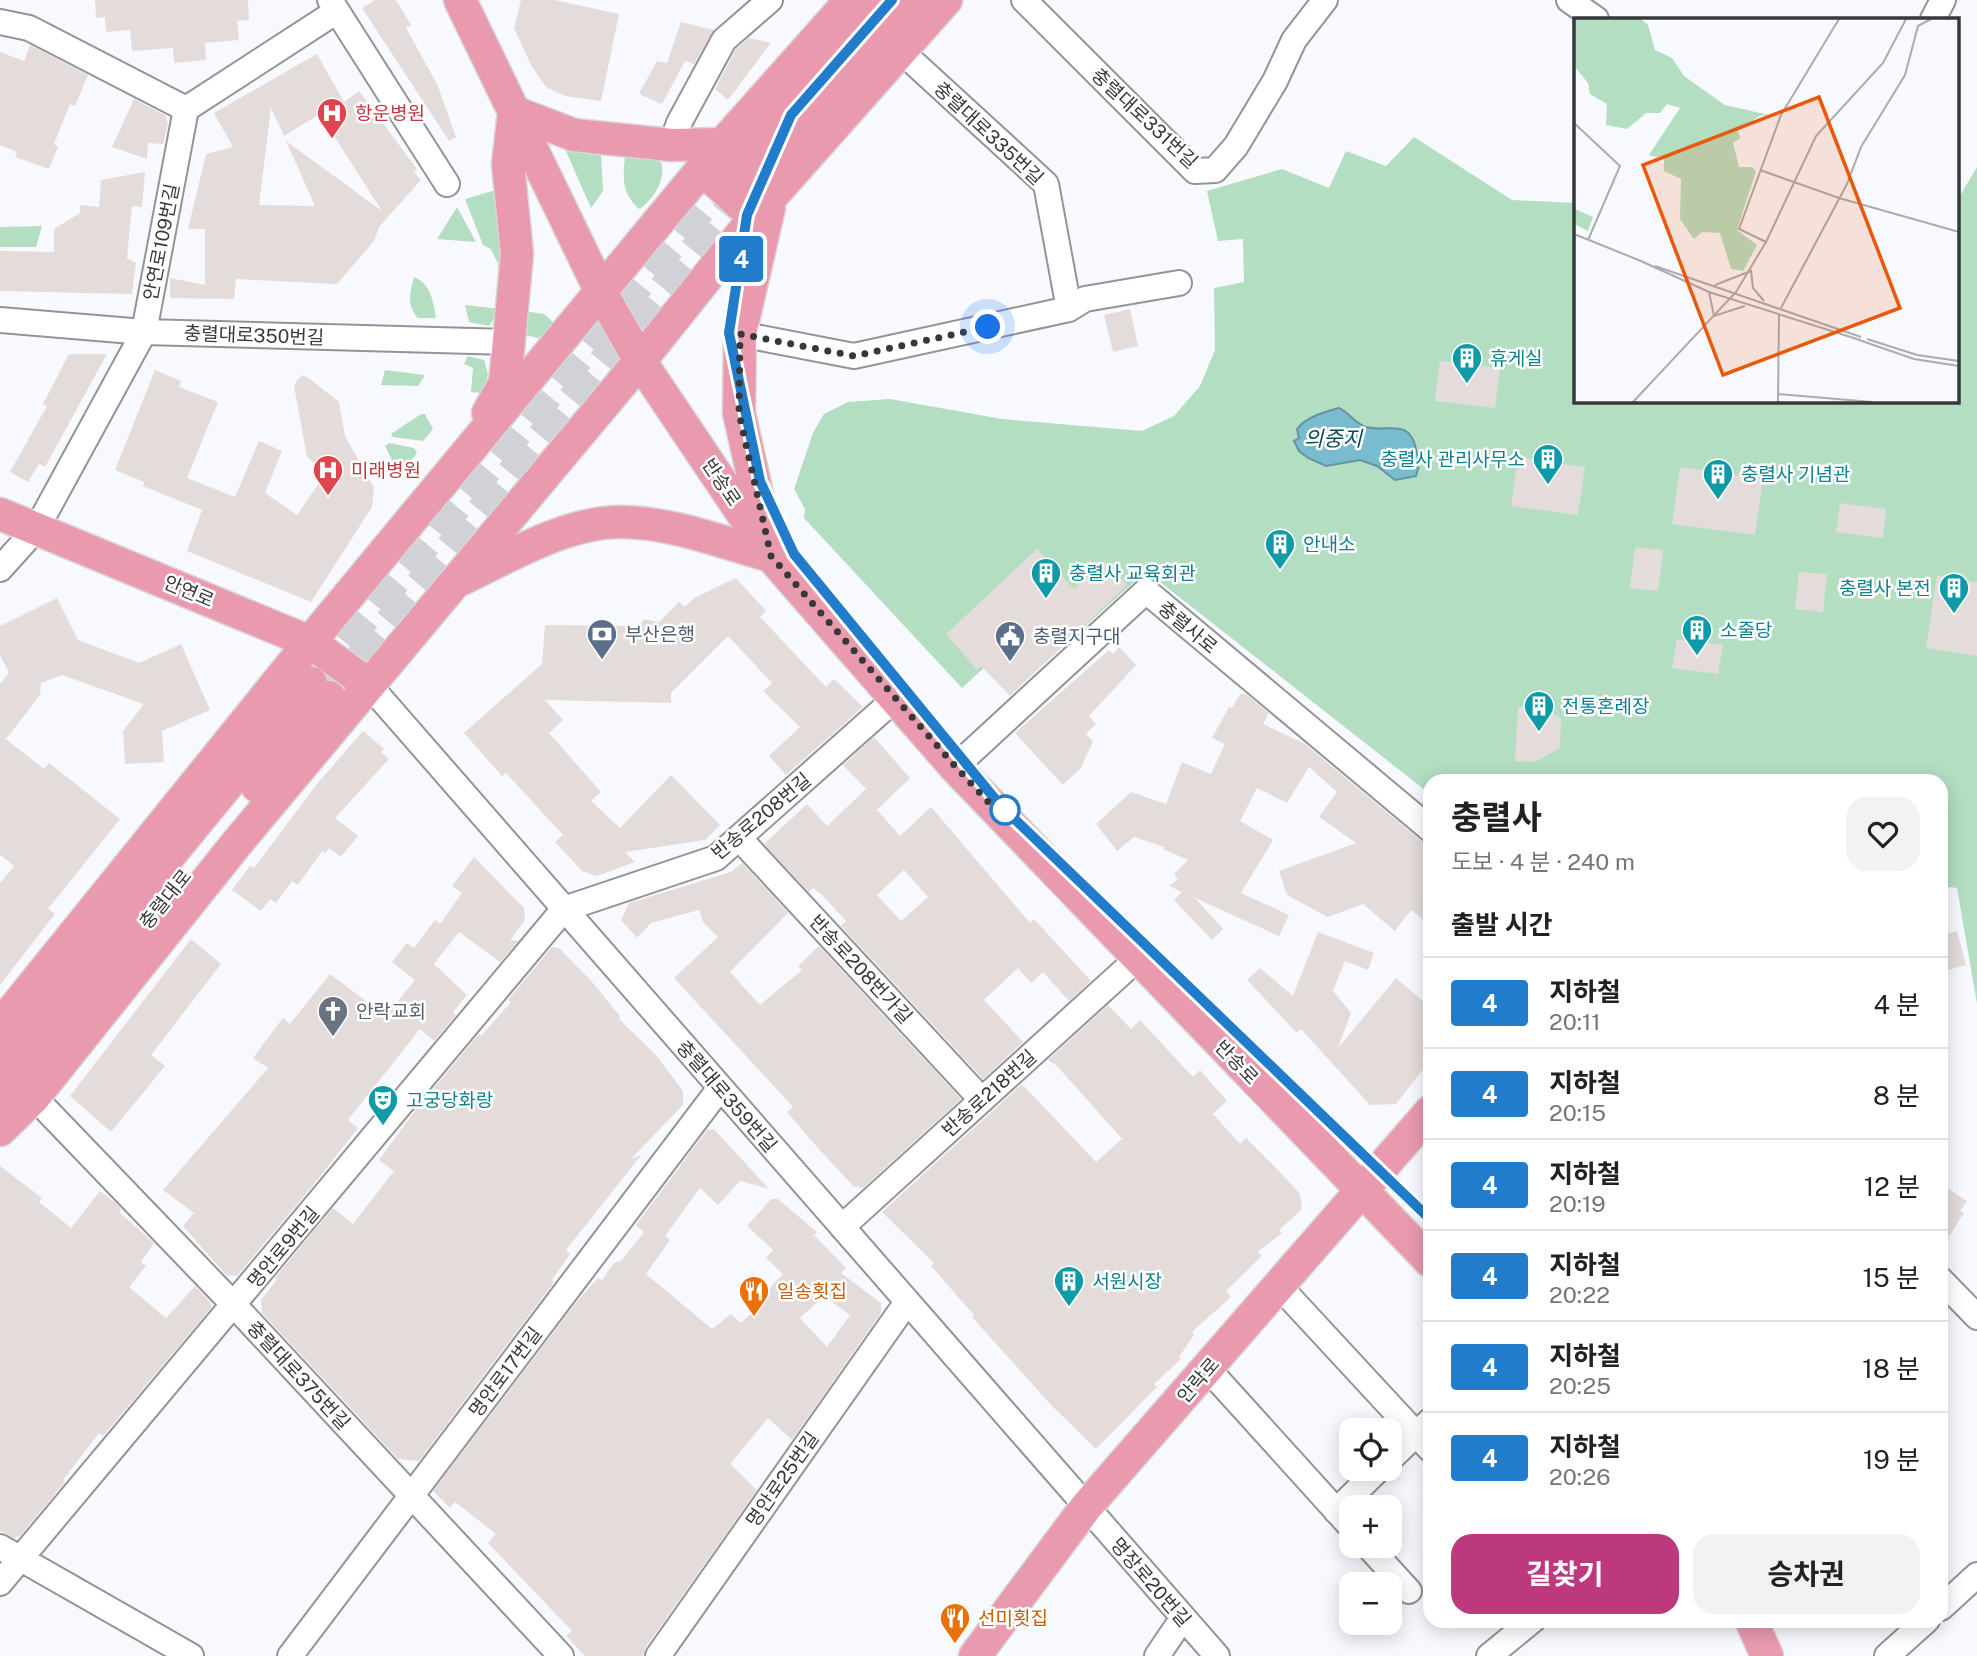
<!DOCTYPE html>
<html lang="ko">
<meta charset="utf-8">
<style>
body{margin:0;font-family:"Public Sans","Noto Sans KR",sans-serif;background:#f2f2f2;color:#222;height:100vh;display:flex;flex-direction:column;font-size:26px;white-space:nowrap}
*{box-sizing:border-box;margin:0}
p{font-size:23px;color:#767676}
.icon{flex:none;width:38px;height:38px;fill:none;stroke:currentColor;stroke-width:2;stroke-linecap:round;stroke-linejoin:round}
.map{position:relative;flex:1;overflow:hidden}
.panel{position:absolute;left:1423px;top:774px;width:525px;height:854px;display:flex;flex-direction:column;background:#fff;border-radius:21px;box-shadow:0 4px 18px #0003}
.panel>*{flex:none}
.badge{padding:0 14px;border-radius:5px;font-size:24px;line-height:46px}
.tools{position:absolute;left:1339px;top:1418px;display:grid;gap:14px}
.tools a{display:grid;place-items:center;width:63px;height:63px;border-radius:14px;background:#fff;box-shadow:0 4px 18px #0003;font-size:35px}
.you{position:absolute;width:35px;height:35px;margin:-18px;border:5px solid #fff;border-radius:50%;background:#1a73e8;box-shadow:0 0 0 10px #1a73e833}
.map>.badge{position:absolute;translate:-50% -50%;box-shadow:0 0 0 4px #fff}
h2{padding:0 28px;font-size:26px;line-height:63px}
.round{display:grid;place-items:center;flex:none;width:74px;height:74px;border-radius:21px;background:#f2f2f2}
.overview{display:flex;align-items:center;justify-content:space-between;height:119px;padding:0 28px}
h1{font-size:33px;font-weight:700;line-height:52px}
.primary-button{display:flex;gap:14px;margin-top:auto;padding:14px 28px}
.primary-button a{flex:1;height:80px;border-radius:21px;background:#bd397e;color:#fff;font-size:28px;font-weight:700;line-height:80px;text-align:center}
.primary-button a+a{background:#f2f2f2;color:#222}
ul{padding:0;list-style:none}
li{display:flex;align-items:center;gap:21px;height:91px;padding:0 28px;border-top:2px solid #e0e0e0}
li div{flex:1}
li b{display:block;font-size:26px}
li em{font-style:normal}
li .badge{min-width:77px;font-weight:700;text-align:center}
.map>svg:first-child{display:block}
.green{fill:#b3dec2}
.water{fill:#79bccf;stroke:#6594a2;stroke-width:2}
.building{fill:#e3dcdb;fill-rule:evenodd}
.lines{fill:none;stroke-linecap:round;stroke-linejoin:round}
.major-tunnel{stroke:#d1d2d7;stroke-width:32;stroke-dasharray:32 16;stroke-linecap:butt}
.minor-casing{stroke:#939398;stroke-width:28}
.major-casing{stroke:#d7d7d8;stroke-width:35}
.minor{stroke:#fff;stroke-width:24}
.major{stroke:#ea9aae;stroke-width:32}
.line-casing{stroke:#fff;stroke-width:16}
.line{stroke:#217dcb;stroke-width:10}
.walk{stroke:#37383a;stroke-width:7;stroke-dasharray:0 12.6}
.stop-dot{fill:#fff;stroke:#217dcb;stroke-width:3.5}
.labels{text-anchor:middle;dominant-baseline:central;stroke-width:5;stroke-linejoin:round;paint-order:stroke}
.health-label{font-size:19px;fill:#be3a42;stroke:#fff;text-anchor:start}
.street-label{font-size:19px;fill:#37383a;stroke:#fff}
.culture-label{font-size:19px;fill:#0d838f;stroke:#fff;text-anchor:start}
.service-label{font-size:19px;fill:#4e5e75;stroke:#fff;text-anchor:start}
.worship-label{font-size:19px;fill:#5b616d;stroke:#fff;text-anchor:start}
.food-label{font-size:19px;fill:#c56008;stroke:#fff;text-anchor:start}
.water-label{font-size:21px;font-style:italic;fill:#0f4a58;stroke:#fff}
.inset-road{fill:none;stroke:#abacb0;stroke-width:2}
.view{fill:#e8590c;fill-opacity:0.15;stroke:#e8590c;stroke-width:3.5}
.inset-edge{fill:none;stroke:#37383a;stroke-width:3.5}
</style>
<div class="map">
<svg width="1977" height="1656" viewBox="0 0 1977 1656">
<rect width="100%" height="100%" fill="#f8f9fe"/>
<path class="green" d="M1414,137l98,63 64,3v198h382v-202l19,-32v837l-20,-116 -16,-2v-106h-511v14l-284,-223 -106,96 -26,-27 -52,48 -158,-170 1,-9 -11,-20 19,-56 11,-19 24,-12 42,-3 112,20 140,12 32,-15 26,-30 15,-36 -1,-62 30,-6 -1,-43 -25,2 -11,-50 75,-22 47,19 17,-37 40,15z
M571,148l30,5 2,38 -12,17 -26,-59z
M625,156h24l11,4c8,16 -6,40 -21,49 -18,-17 -16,-31 -14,-53z
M492,191h6l4,81 -11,-23 -8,-4 -18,-46z
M457,207l19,35 -39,-3z
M42,226l-6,21h-36v-20z
M414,277c17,7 19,24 22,41h-18c-12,-13 -8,-25 -4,-41z
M465,305l36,4 -12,17 -20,-4z
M524,311l20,3 9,8 -6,12 -9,4 -13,-3z
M468,356l16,4 4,14 -4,19 -13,-1 2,-24 -9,-4z
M385,370l40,5 -7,11 -37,-1z
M421,414h4l8,15 -10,12 -30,-4 -2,-3z
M389,443l25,5 3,5 -15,19h-4l-13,-26z"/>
<path class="water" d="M1339,408c11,5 15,15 27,19 21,6 43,-10 50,22 3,11 4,17 0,27l-21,4 -18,-14 -17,-6 -34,6 -18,-8 -9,-7 -5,-10 5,-3 -2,-9c9,-12 27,-17 42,-21z"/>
<path class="building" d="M95,0h153l1,20 -12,1 2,19 -34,3 1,17 -32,3 -1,-15 -41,3 -2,-21 -24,2 -1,-15 -9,1z
M375,0h21l15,25 -5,3 31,56 19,53 -7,4 -87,-133z
M521,0h34l64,14 -18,87 -36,-5 -19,-9 -15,-22 -17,-37z
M681,22l33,8 -20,34 -9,-3 -23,43 -23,-10 18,-33 10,2z
M749,38l22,5 -43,57 -13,-11 21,-40z
M30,45l58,30 -13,31 -5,-2 -16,40 4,3 -9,22 -34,-12 2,-5 -17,-7v-93l24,9z
M317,54l27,48 15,-11 58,78 -3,3 7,8 -42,47 -5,14 -37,43 -101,-5 -2,20 -64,-1v-20l35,7v-56h-17l18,-75 27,-7 -19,-34zM271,108l13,28 36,-22 62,97 -96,-70 29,65 -56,-1z
M134,99l31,16 3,9 -5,20 -15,-1 -1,16 -35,-12z
M145,172l-3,35 -10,-1 -5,52 9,5 -4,31 -132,-3v-40l54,1v-23l26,-16v-8l19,2 2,-27z
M1130,309l8,37 -25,6 -9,-37z
M69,354h38l-62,113 -6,-3 -11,18 -18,-10 37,-66 -4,-2z
M1440,361l60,7 -5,40 -60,-7z
M155,370l26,11 -2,6 39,15 -31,76 48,19 24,-56 23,10 -17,42 32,22 29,-42 -19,-16 -13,-71 3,-6 5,-5 7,3 30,24 6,34 29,52 -2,19 -61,95 -124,-51 15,-41 -59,-24 1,-4 -29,-12z
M1518,457l67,10 -7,48 -67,-9z
M1680,467l83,12 -8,56 -83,-11z
M1840,503l46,6 -3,29 -47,-6z
M1635,547l28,3 -5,41 -28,-3z
M1037,549l37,40 30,-28 23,24 -117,111 -29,-30 -4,4 -31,-36z
M1799,572l28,2 -4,38 -28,-3z
M1937,575l40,7v74l-51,-8z
M736,578l30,33 -6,6 66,70 8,-8 29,28 -77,68 -17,-19 31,-29 -37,-36 9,-8 -44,-47 -57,57v10l-126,-3 18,20 -14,13 52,59 -10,9 29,27 51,-53 49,50 -15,15 -80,12 10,10 -38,14 -15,-5 -27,-29 8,-7 -57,-62 -4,3 -38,-43 78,-69 3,-39 94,1 5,-7 15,3 20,-20 6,5 9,-9z
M57,598l21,42 61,23 42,-19 29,66 -48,21 2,31 -39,2 -2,-33 21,-27 -82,-29 -21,8 -1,12 -34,44 38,30 5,-6 71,56 -72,90 7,5 -55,71v-102l14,-17 -14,-11v-171l9,-11 -9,-18v-29z
M1677,639l46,6 -5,29 -46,-6z
M1119,647l17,18 -47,51 7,8 -10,10 7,7 -12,27 -18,17 -48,-52 94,-83 4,4z
M1240,694h6l23,19 -6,11 42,20 115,96 10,4v81l-19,-15 -16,21 -32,-27 -35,13 -41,-22 -8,-24 77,-28 -37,-26 18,-25 -28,-25 -22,36 -30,-15 -17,33 33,19 -32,53 48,22 -10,21 -84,-38 28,31 -11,11 -38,-40 8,-8 -13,-6 9,-7 -4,-5 14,-14 -25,-11 1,-2 -30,-10 -17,14 -21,-27 35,-32 35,12 16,-42 29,12 14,-30 -13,-6 17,-31 3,1z
M1518,707l25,1 18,10 -1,30 -25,14 -20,-1z
M363,731l21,18 -3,3 8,7 -54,59 23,18 -17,21 -12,-9 -4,5 -3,-2 -24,34 -6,-4 -16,22 -6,-4 -9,12 -29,-21 18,-24 4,2 63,-84z
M874,737l36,41 -33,32 23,26 31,-29 99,116 4,-4 57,62 -22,20 -26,-29 -12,11 -13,-15 -34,32 39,42 -40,37 -142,-153 5,-5 -24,-26 -9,-7 -4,4 -45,-48 43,-40 20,22 39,-37 -23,-24zM904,870l24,27 -27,24 -24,-26z
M474,857l50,51 1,12 -15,20 8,1 -18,21 -41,-30 -25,32 33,31 -14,17 3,3 -22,26 -14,-12 -72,91 10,8 -48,61 -73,87 -11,-1 -43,-49 11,-13 -31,-23 105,-122 -15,-10 14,-19 16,-21 7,6 40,-50 56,42 29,-36 -23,-18 15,-19 7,5 21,-28 5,4 22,-31 -10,-7z
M742,863l46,50 -58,59 30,33 42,-35 -4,-4 21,-20 142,153 -98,89 -10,-2 -36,-39 -30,-35 6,-5 -119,-129 44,-41 -15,-15 -4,-12 -48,13 -14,15 -16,-18 8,-17 102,-31z
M1957,931l9,34 -18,5 -7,-35z
M1318,932l56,21 -6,17 -23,-9 -12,30 18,22 -13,35 58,-70 34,29v53l-34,44 -26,1 -69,-76 -4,4 -50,-53 13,-12 33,28z
M191,939l30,25 -70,91 14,11 -54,66 -41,-36z
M552,947l7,1 33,34 28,34 -1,3 36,35 28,37v14l-52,54 11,-5 -76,96 4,4 -18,26 2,2 -135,179 -21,-2 -136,-146 -1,-13 16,-21h-3l59,-71 20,16 41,-53 -15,-11 38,-52 62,-74 2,2 30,-34 -3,-2z
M1108,1005l23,24 9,-9 53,57 7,-7 27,31 -14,13 27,30 6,-6 31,31 23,25 2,15 -23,21 3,3 -24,19 4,4 -36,35 5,6 -39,35 2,3 -15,22 2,2 -27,25 3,3 -61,62 -46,-45 -78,-87 2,-2 -43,-49 3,-3 -52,-51 140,-128 74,78 26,-23 -65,-73 -9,-6z
M714,1129l55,60 -29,-8 -22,24 -18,-17 -35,48 5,4 -24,34 66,55 19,-15 10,9 29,-28 -4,-3 17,-18 -17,-16 7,-8 -26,-24 24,-27h7l39,33 -3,3 32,33 -5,5 40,30v10l-89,127 -24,-22 -38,46 27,26 -111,157 -3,9h-58l-19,-20 6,-5 -84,-88 8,-9 -41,-32 -5,6 -17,-17 145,-191 20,-22 4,2 12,-17 8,-3 22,-28 -8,-7 71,-95zM824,1296l26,19 -23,32 -27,-29z
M0,1166l42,32 -3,4 32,26 29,-37 16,12 5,6 -2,3 35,31 -13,19 5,4 -17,21 37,31 29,-32 16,17v5l-108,128 -4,-3 -36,47 2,2 -45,54 -6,2 -14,-7z
M1941,1184l26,17 -7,10 4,2 -23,36z"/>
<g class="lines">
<path class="major-tunnel" d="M314,679l422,-514
M329,697l423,-515"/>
<g class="minor-casing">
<path id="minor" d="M330,0l117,184
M1024,0l171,171 20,-1 21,-24 39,-65 19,-41 31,-40
M1569,0l27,19
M1933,19l10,-19
M0,22l29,6 157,81
M902,52l144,132 23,125
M671,145l8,-22 45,-83 46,-40
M0,320l144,12 365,10
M740,334l114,22 215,-47 16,-10 94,-16
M0,569l37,-41 107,-196 42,-223 151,-98
M369,685l848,971
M955,767l191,-176 284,238
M739,838l243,262
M34,1097l200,208 327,351
M842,1227l295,-268
M1941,1280l36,37
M1280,1287l150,162
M1208,1369l143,158
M1390,1459l40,-38
M1336,1511l44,-43
M1367,1545l42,46
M0,1547l191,109
M0,1583l564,-674 152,-51 180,-160
M1941,1608l36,-33
M290,1656l430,-568
M658,1656l249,-354
M1157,1656l25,-37
M1489,1656l44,-36
M1887,1656l40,-36"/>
</g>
<g class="major-casing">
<path id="major" d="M460,0l142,294 38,67 131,195 184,211 475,494
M713,158l1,22 26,24 25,1
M737,164l145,-164
M752,182l161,-182
M488,413l17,-30 12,-129 -9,-90 6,-52 60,23 97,10 52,-1
M0,514l310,128 59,43
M462,579c48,-23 108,-59 162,-57 50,1 100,21 147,34l-32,-143 1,-79 29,-126
M257,786l72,-89
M0,1026l310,-384 413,-498 128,-144
M0,1062l311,-379
M0,1102l140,-173
M0,1130l34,-33 203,-254 403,-482 132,-165 174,-196
M1751,1620l16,36
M975,1656l111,-149 344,-395"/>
</g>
<use href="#minor" class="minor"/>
<use href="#major" class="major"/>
</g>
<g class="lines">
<g class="line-casing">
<path id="line" d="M892,0l-101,115 -44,100 -18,118 31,148 34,73 206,251 430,414"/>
</g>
<use href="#line" class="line"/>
<path class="walk" d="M988,327l-134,29 -114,-22 -1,79 32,143 184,210 36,39 14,5"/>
</g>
<defs>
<g id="hospital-pin" transform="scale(1.575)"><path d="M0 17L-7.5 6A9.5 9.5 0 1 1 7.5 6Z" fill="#e0444e" stroke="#fff"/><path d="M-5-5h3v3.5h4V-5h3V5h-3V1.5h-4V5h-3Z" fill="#fff"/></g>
<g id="building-pin" transform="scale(1.575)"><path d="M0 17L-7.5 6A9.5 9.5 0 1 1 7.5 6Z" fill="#0f9aa8" stroke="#fff"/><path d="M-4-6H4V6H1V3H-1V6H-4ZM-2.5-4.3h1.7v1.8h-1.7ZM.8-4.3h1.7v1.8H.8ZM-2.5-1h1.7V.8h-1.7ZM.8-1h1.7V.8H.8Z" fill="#fff"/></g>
<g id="bank-pin" transform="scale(1.575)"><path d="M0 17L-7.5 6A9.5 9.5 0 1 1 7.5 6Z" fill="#5c6f8a" stroke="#fff"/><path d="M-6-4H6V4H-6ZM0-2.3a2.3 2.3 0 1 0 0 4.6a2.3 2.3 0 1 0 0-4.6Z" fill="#fff"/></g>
<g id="civic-pin" transform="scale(1.575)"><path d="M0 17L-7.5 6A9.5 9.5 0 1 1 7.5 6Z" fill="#5c6f8a" stroke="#fff"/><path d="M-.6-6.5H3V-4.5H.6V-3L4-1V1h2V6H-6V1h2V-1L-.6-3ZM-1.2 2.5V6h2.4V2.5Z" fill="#fff"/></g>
<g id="church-pin" transform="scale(1.575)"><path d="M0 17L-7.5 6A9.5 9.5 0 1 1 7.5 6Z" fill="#6b7280" stroke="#fff"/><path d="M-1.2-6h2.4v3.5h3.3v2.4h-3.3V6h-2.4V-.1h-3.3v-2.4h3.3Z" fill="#fff"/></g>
<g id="theatre-pin" transform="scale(1.575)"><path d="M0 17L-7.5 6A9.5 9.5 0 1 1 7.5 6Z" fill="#0f9aa8" stroke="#fff"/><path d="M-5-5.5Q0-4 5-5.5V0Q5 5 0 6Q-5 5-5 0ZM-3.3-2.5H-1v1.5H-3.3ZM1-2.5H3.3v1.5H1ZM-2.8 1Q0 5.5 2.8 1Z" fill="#fff"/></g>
<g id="restaurant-pin" transform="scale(1.575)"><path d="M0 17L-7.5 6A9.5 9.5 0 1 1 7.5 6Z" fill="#e8710a" stroke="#fff"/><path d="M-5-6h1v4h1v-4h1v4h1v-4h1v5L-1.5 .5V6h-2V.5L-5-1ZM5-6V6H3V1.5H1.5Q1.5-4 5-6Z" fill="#fff"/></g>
</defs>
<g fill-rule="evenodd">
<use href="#hospital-pin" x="332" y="113"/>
<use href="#building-pin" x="1467" y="358"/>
<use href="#building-pin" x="1548" y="459"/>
<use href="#hospital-pin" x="328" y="470"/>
<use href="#building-pin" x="1718" y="474"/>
<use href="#building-pin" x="1280" y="544"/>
<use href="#building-pin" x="1046" y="573"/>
<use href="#building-pin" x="1954" y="588"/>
<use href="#building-pin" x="1697" y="630"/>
<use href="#bank-pin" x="602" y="634"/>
<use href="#civic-pin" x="1010" y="636"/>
<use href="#building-pin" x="1539" y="706"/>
<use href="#church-pin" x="333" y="1011"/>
<use href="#theatre-pin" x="383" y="1100"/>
<use href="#building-pin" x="1069" y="1281"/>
<use href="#restaurant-pin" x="754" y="1291"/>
<use href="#restaurant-pin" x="955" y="1618"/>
</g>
<circle class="stop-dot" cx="1005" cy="810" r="14"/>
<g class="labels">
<g class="health-label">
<text x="355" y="113">항운병원</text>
<text x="351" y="470">미래병원</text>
</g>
<g class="street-label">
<text transform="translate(1145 118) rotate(43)">충렬대로331번길</text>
<text transform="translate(989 133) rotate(43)">충렬대로335번길</text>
<text transform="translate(161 242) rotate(-79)">안연로109번길</text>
<text transform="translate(254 335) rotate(2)">충렬대로350번길</text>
<text transform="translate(722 482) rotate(56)">반송로</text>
<text transform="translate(189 591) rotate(23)">안연로</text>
<text transform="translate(1188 627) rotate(40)">충렬사로</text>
<text transform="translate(761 816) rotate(-40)">반송로208번길</text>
<text transform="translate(165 899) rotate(-51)">충렬대로</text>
<text transform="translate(861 969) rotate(47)">반송로208번가길</text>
<text transform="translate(1237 1062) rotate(46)">반송로</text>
<text transform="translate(989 1093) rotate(-42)">반송로218번길</text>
<text transform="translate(727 1096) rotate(49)">충렬대로359번길</text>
<text transform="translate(283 1247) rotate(-50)">명안로9번길</text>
<text transform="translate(505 1372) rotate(-53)">명안로17번길</text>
<text transform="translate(299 1375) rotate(47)">충렬대로375번길</text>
<text transform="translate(1198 1380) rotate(-49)">안락로</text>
<text transform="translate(782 1479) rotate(-55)">명안로25번길</text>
<text transform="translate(1151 1582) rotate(49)">명장로20번길</text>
</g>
<g class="culture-label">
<text x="1490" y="358">휴게실</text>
<text x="1525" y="459" text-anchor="end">충렬사 관리사무소</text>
<text x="1741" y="474">충렬사 기념관</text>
<text x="1303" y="544">안내소</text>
<text x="1069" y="573">충렬사 교육회관</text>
<text x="1931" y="588" text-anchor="end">충렬사 본전</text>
<text x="1720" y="630">소줄당</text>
<text x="1562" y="706">전통혼례장</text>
<text x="406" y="1100">고궁당화랑</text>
<text x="1092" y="1281">서원시장</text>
</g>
<g class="service-label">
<text x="625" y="634">부산은행</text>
<text x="1033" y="636">충렬지구대</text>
</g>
<g class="worship-label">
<text x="356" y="1011">안락교회</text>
</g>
<g class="food-label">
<text x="777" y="1291">일송횟집</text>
<text x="978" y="1618">선미횟집</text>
</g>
<g class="water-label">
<text x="1333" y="438">의중지</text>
</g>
</g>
<g transform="translate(1574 18)">
<rect width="385" height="385" fill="#f8f9fe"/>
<path d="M0,1h67l7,6 7,25 17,8 12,18 41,29 44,10 -10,1 -21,15 2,7 -7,5 6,24h13l4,4 -19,59 20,15 -14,26 -12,-2 -11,-36 -18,-1 -8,7 -14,-20 1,-40 -17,-8v-12l-15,-4 31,-47 -13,-4 -7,9h-14l-19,16 -21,-4 1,-21 -17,-10 -2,-11 -14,-17zM1,191l18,8 -5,14 -14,-7z" fill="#b3dec2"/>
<path class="inset-road" d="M0,105l46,43 -32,74M186,152l79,28 120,34M0,216l72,29M192,224l-27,-13 42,-114 58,-96M69,244l66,30 151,48M81,248l206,71M141,267l36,-14 2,17 11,13M135,274l5,24 31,-10M207,290l66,-124 14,-37 44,-72 13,-49 13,-7M293,321l50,16 42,6M285,322l55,19 45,7M204,376l94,8M59,384l103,-110 30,-50 50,-106 67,-73 23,-44M204,384l1,-87"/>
<path class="view" d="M245,79l81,211 -177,67 -80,-210z"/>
<rect width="385" height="385" class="inset-edge"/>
</g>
</svg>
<div class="tools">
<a><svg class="icon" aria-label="locate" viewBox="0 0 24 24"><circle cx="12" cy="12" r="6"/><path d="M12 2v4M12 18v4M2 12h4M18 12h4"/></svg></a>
<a>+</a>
<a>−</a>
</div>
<div class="you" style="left:988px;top:327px"></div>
<b class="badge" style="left:741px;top:259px;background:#217dcb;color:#fff">4</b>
<section class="panel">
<div class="overview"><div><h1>충렬사</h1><p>도보 · 4 분 · 240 m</p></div><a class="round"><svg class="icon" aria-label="heart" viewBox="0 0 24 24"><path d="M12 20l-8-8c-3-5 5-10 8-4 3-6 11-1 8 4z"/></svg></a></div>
<h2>출발 시간</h2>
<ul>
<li><span class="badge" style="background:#217dcb;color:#fff">4</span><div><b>지하철</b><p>20:11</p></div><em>4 분</em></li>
<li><span class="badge" style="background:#217dcb;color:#fff">4</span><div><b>지하철</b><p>20:15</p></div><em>8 분</em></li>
<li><span class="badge" style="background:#217dcb;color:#fff">4</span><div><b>지하철</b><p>20:19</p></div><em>12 분</em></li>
<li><span class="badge" style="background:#217dcb;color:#fff">4</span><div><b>지하철</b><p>20:22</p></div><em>15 분</em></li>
<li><span class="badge" style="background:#217dcb;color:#fff">4</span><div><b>지하철</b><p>20:25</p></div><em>18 분</em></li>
<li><span class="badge" style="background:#217dcb;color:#fff">4</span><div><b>지하철</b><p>20:26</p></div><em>19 분</em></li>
</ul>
<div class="primary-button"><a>길찾기</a><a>승차권</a></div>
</section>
</div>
